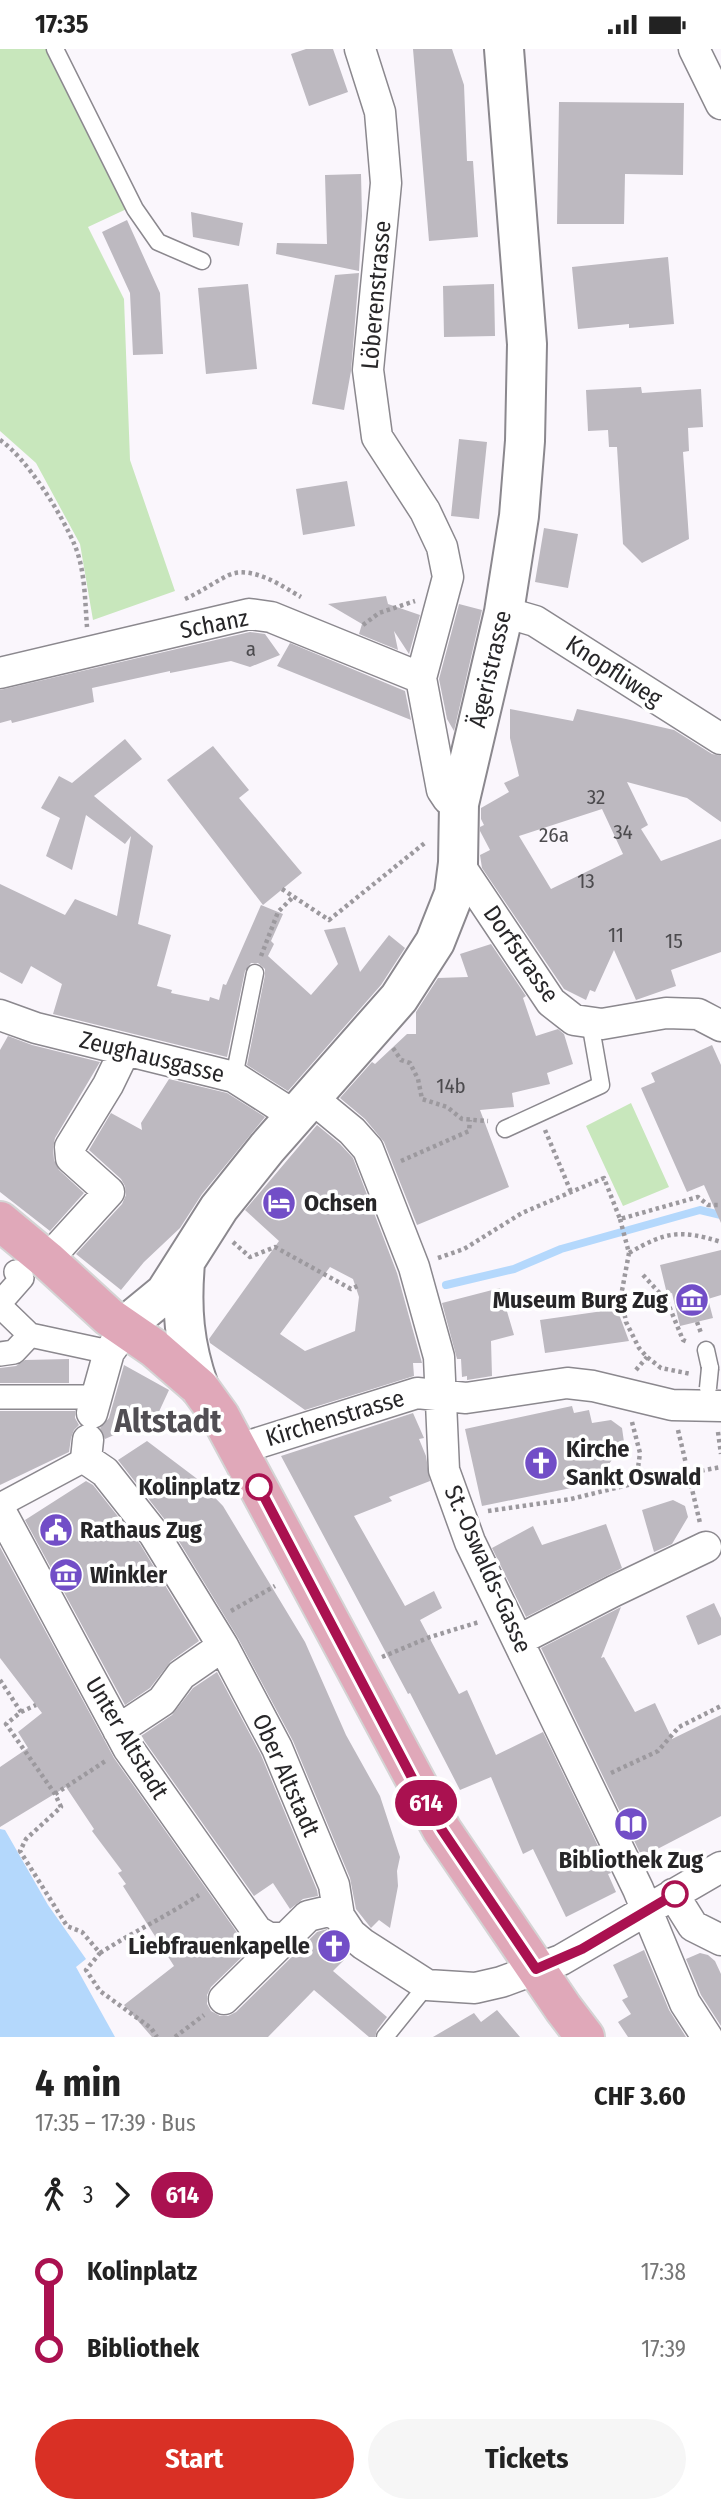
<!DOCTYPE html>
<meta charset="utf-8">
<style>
body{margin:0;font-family:"Fira Sans Condensed",sans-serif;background:#f6f6f6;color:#222;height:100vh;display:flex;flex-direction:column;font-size:26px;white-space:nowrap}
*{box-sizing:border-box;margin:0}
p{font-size:23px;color:#767676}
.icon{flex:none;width:38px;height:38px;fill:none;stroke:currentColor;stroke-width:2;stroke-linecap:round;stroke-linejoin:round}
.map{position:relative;height:1988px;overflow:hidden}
.sheet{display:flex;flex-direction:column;background:#fff;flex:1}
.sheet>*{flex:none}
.badge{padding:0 14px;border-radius:23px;font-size:24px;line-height:46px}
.map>.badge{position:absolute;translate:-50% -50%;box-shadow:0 0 0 4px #fff}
.legs{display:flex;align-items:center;gap:10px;height:77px;padding:0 35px;font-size:23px}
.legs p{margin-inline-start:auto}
.summary{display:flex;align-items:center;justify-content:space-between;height:119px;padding:0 35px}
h1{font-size:38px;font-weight:700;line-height:52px}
.button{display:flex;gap:14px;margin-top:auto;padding:14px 35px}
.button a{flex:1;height:80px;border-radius:42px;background:#d93025;color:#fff;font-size:28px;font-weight:700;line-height:80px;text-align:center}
.button a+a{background:#f6f6f6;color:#222}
ul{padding:0 35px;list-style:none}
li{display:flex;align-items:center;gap:24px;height:77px;font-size:26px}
li i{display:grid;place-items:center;width:10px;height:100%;margin:0 9px;background:currentColor}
li i::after{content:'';width:18px;height:18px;margin:-9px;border:5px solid;border-radius:50%;background:#fff}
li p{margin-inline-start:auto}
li:first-child i{background:linear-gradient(#0000 50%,currentColor 0)}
li:last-child i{background:linear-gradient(currentColor 50%,#0000 0)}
.status{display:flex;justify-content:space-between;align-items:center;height:49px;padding:0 35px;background:#fff;direction:ltr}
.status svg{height:19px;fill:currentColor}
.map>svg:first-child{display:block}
.green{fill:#c8e7bc}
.water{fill:#b4d8fc}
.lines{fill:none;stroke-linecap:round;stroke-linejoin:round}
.stream{stroke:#b4d8fc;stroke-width:8}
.building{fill:#bdb9c0;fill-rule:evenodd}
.service-casing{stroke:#8b888e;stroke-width:19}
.pedestrian-casing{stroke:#8b888e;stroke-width:26}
.minor-casing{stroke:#8b888e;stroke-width:33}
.secondary-casing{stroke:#8b888e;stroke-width:42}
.primary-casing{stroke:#d4d4d4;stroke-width:42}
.path{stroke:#9c999e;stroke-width:4.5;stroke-dasharray:3.5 3.5;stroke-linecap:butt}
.service{stroke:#fff;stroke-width:16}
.pedestrian{stroke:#fff;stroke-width:23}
.minor{stroke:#fff;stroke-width:30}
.secondary{stroke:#fff;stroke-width:38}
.primary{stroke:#e0a8b9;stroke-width:38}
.service-bridge-casing{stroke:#8b888e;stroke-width:19;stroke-linecap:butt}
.service-bridge{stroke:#fff;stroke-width:16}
.line-1-casing{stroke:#fff;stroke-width:16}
.line-1{stroke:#aa1150;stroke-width:10}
.stop-1-dot{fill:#fff;stroke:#aa1150;stroke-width:3.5}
.labels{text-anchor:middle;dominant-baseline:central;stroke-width:7;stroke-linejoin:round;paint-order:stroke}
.number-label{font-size:21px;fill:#4c4b4e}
.street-label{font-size:24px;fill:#272628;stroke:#fff}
.poi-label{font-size:24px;font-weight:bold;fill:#272628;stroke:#fff;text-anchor:start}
.stop-label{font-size:24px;font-weight:bold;fill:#272628;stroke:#fff;text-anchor:end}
.district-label{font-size:32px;font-weight:bold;fill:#514e53;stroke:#fff}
</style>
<div class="status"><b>17:35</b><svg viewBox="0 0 49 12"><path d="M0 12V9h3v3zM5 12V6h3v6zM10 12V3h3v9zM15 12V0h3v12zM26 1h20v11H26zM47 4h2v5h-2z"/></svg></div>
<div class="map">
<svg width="721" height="1988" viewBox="0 0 721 1988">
<rect width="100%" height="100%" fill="#faf6fc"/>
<path class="green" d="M0,0h53l80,157 -45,21 36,72 6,161 45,131 -82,29 -13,-76 -44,-81 -36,-32z
M631,1054l38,84 -46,19 -37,-80z"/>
<path class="water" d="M0,1780l5,1 43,75 38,54 -10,8 39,70h-115z"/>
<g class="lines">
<path class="stream" d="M446,1236l68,-16 47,-20 139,-39 21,5"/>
</g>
<path class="building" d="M306,0h27l15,43 -39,14 -18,-52z
M413,0h39l12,36 3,76h6l5,76 -49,4z
M559,53l125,1 -1,72 -58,-1 -1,50h-67z
M361,125l1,42 -3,55 -83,-17 1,-11 50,1 -2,-69z
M191,163l52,11 -4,23 -46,-9z
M127,171l33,73 3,61 -30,1 -3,-62 -28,-61z
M668,208l6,67 -45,4v-4l-51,5 -6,-62z
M359,224l-8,98 -7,39 -32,-6 23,-129z
M248,235l9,85 -51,5 -8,-86z
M494,235l1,52 -51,1 -1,-51z
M641,338l1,6 59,-4 2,38 -15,1 1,23 -6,1 6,87 -47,24 -19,-19 -6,-97h-8l-1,-17 -20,1 -2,-41z
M459,390l28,3 -8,77 -28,-3z
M347,432l8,45 -52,9 -7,-46z
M544,479l34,6 -10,54 -33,-6z
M386,547l2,8 32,11 -11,39 -15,-23 4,19 -39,-16 3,-10 -34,-20z
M459,555l23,6 -28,121 -7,-12 -8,-40z
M250,583l15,2 15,21 -30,12 -19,-6 -61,12v-2l-78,17 2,14 -82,21 -1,-3 -11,3v-33z
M290,594l115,48 6,29 -134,-54z
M510,660l63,12 4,-12 49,10 48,11 38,24 9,2v66l-34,-24 -60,-16 21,43 -7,4 20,32 60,-22v113l-50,18 5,16 -40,14 -22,-50 -19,42 -5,-2 -4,10 -22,-11 -82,-121 -2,-13 10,-5 -10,-19v-4l4,-2 -3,-6v-11l28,-16 -5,-9 15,-7 -9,-38zM602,760l21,45 -72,35 -32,-53z
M125,690l17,20 -48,37 59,50 -15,78 33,11 -14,51 15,4 -1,3 38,8 1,-4 9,3 4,-16 3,1 35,-80 22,9 -12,27 3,3 -6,12 43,39 27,-31 -14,-34 21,-3 15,45 29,-37 16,13 -24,37 -93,106 -41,-26 18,-90v-6l-7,-6h-7l-6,8 -18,86 -174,-43 9,-30 -31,-18 -9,18 -22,-12v-88l65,31 10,-16 42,17 14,-80 -6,8 -39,-29 -14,55 -26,-14 14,-38 -19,-10 18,-32 13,7z
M213,697l36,44 -10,8 63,75 -39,32 -96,-125z
M491,895l35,52 -3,2 13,38 22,-7 6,5 9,30 -26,9 3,11 -38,9 2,14 -34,3 29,77 -92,38 -33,-83 -19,-23 -25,-21 32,-36 3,2 32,-30h9v-22l22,-34 30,-1 -8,-23z
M8,987l24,9 68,17 -45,76 -2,10 1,12 5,10 25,23 -34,38 -50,-39v-142z
M712,996l9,20v158l-17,-38 -17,7 -46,-104 14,-6 -4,-9z
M169,1030l58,14 38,24 -63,77 -22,34 -36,34 -23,28 -45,-36 46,-50 4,-9 -1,-9 -4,-7 -32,-29 22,-37 31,17 -1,-7z
M317,1076l23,19 13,14 44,115 25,90h-9l1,13 -109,34 -95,-67 -1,-4 70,-98 -34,-31zM330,1218l23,12 6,18 -4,34 -50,20 -25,-17z
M721,1201v45l-13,4 5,19 -33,8 -8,-33 -5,1 -7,-29z
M500,1239l14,47 -23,6 1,35 -25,4v-4l-5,1 -1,-18h-4l-15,-56z
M617,1260l12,32 -84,12 -5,-33z
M69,1310v24h-69v-15l16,-2 9,-6z
M124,1316l45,25 -12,26 -52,23 -5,-11 9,-10z
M572,1357l2,7 15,-3 3,13 19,-3 11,8 2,14 -15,22 2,16 -129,26 -17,-77z
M0,1362h75v7l4,7 -5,5 -3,8 -2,14 -69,33z
M413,1364l11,25 -5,1 7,17 4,25 -41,16 3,4 -38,15 51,90 29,-15 8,17 -22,12 39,74 8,-4 29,65 47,-23 68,141 -3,1 8,18 -50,25 -33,-68 -10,5 -32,-77 -31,13 -50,-97 -2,1 -127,-238z
M147,1392l49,37 27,28 82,136 41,93 34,61 20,61 -3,14 1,15 -8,42 -11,-8 -8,8 -15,-19 -6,-31 -57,-137 -55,-103 -69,-113 -51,-65z
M86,1432l7,4 47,59 59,97 -28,20 -21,27 -25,17 -100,-185z
M673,1451l12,6 3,11 -16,27 -18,8 -12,-42z
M606,1475l16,44 -96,49 -34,-69 41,-22 9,19z
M0,1498l114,211 129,183 8,7 -40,39 -4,8v9l4,7 9,5h8l8,-4 81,-80 10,-3 10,15 12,11 -16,16 54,46 -10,13 -2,7h-6l-55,-47 -46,47h-116l-28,-32 50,-39 -51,-80 3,-2 -8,-11 4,-2 -30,-40 2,-2 -28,-42 -66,40v-60l28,-19 -10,-16 24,-19 -42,-55z
M714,1554l7,15v17l-23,10 -12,-29z
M621,1558l-20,51 3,-1 31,55 20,-9 17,36 49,-24v101l-79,41 -101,-209z
M217,1623l44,83 56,135 1,6 -15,3 -13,10 -17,-26 -19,13 -113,-160 31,-21 21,-27z
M644,1901l25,60 17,27h-58l-10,-15 13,-8 -9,-14 6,-3 -15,-32z
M700,1904l8,2 7,6 6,13v52l-20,-31 -15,-36z
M497,1961l23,27h-87l41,-24 7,9z"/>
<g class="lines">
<g class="service-casing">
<path id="service" d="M55,0l80,160 23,33 44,19
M234,1028l21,-104
M505,1080l96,-44 -11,-63
M706,1301l4,18
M385,1988l42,-52"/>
</g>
<g class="pedestrian-casing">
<path id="pedestrian" d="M0,1254l22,-25 -6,-6
M0,1257l30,29 79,17
M0,1305l14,-2 16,-17
M0,1348h97
M0,1456l86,-46"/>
</g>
<g class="minor-casing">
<path id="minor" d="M360,0l20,63 6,71 -18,187 9,67 48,74 17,36 6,30 -27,101 21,112 6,9 11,5
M694,0l27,55
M504,563l31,9 186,118
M0,624l249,-59 22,3 150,61
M458,814l93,139 23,18 28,4 64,-11 32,1 23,12
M0,966l36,13 198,49 61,39
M312,1049l40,33 16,18 46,118 25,90 5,113 26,72 168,347 47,114 22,34
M47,1211l62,-68 -38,-34 -1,-11 38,-62 17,-35
M92,1364l17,-61 17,-23
M88,1391l-2,19 19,13 49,62 69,112 54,102 57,137 5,31 12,18 12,10 64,41 48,3 26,-6 60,-22 160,-93
M239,1400l178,-56 49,5 101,-15 26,3 79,19 49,1
M0,1461l128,238 129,183 12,7h14
M519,1591l95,-49 92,-44
M118,1681l44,-29 19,-26 42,-29
M673,1845l20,32 28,14
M224,1950l84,-83 21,-5 10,5"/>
</g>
<g class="secondary-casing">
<path id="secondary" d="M185,1214c-4,46 -1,81 14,124
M126,1280l11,-13 28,-23 54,-85 48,-60 132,-150 36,-56 19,-48 4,-31 1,-59 45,-192 15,-96 6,-75 2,-97 -23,-295"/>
</g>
<g class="primary-casing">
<path id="primary" d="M0,1172l47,39 62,57 45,31 45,39 21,29 222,414 121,178 22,29"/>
</g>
<path class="path" d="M0,391c26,17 63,76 75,106 10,24 10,55 12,81
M185,550c16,-7 29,-17 44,-24 23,-10 53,11 72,22
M363,576l16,-12 36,-12
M282,840l47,31 97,-78
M261,907l17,-44 16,-16
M393,999l8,12 9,3 8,16 4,20 25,8 15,12 26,2
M545,1081l26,62
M401,1112l68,-30 1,-11
M620,1170l9,34 -8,43 5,26 13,26 8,9 14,11 30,6
M233,1193l17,15 25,-10 76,42 9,-4
M629,1204c36,-21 51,-24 92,-11
M438,1209l26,-9 58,-36 82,-35 16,41 78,-22 10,8h13
M643,1226l24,26 16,39 5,2
M697,1273l4,11
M636,1321l11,-13
M632,1373l8,31 -4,30
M678,1381l22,93
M718,1383l3,22
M488,1462l83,-12 65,-16 85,-16
M231,1562l44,-25
M382,1608l48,-20 49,-15
M0,1631l21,32 -15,12 49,70 6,13 -35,32 -6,12 47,75 15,6 18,21 -14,17 14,21 51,37 6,9
M21,1663l15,-7
M611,1724l47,-22 21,-24 42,-21
M55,1745l52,-34
M100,1904c33,-21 67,-37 99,-58
M175,1988l29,-22"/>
<use href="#service" class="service"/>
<use href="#pedestrian" class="pedestrian"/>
<use href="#minor" class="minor"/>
<use href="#secondary" class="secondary"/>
<use href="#primary" class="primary"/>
<g class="service-bridge-casing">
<path id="service-bridge" d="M708,1339l2,-20"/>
</g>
<use href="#service-bridge" class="service-bridge"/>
</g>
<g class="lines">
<g class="line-1-casing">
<path id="line-1" d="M259,1438l160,304 23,39 94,139 46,-20 93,-55"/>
</g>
<use href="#line-1" class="line-1"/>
</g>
<defs>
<g id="hotel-disc" transform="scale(1.75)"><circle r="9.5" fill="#724ec7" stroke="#fff"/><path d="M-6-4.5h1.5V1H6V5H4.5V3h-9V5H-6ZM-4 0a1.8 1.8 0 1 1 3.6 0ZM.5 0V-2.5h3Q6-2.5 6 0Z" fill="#fff"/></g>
<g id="museum-disc" transform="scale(1.75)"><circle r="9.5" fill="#724ec7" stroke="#fff"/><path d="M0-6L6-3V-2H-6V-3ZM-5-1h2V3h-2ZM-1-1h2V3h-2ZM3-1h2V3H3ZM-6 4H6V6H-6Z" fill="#fff"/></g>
<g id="church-disc" transform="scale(1.75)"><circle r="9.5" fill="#724ec7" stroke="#fff"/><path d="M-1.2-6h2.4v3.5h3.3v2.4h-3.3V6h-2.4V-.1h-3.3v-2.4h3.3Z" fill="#fff"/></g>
<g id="civic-disc" transform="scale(1.75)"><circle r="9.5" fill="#724ec7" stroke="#fff"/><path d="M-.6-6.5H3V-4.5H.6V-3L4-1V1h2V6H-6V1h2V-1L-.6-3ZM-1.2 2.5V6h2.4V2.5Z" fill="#fff"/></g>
<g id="library-disc" transform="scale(1.75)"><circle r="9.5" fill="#724ec7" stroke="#fff"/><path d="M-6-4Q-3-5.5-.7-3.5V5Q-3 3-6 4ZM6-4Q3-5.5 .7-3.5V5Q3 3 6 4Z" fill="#fff"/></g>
</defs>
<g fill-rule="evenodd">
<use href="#hotel-disc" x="279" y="1154"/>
<use href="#museum-disc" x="692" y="1251"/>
<use href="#church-disc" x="541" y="1414"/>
<use href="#civic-disc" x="56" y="1481"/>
<use href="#museum-disc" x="66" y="1526"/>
<use href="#library-disc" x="631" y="1775"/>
<use href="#church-disc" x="334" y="1897"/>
</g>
<g class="stop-1-dot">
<circle cx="259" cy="1438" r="12"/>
<circle cx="675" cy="1845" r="12"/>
</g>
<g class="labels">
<g class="number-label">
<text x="251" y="600">a</text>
<text x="596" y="748">32</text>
<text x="623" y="783">34</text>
<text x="554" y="786">26a</text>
<text x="586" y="832">13</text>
<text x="616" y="886">11</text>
<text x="674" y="892">15</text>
<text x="451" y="1037">14b</text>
</g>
<g class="street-label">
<text transform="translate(376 246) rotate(-85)">Löberenstrasse</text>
<text transform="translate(214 575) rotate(-11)">Schanz</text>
<text transform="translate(490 620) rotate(-77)">Ägeristrasse</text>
<text transform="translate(614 622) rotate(33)">Knopfliweg</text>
<text transform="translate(521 905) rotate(55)">Dorfstrasse</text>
<text transform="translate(152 1008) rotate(14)">Zeughausgasse</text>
<text transform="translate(335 1369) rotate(-17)">Kirchenstrasse</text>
<text transform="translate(488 1520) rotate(66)">St.-Oswalds-Gasse</text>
<text transform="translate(127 1689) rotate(59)">Unter Altstadt</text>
<text transform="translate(286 1726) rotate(66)">Ober Altstadt</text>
</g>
<g class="poi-label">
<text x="304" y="1154">Ochsen</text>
<text x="668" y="1251" text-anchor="end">Museum Burg Zug</text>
<text x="566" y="1400">Kirche<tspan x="566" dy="28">Sankt Oswald</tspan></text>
<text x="80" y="1481">Rathaus Zug</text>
<text x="90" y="1526">Winkler</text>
<text x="631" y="1811" text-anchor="middle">Bibliothek Zug</text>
<text x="310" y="1897" text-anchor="end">Liebfrauenkapelle</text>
</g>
<g class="stop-label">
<text x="240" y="1438">Kolinplatz</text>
</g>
<g class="district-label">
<text x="168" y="1372">Altstadt</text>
</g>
</g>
</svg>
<b class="badge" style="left:426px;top:1754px;background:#aa1150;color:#fff">614</b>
</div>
<section class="sheet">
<div class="summary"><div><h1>4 min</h1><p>17:35 – 17:39 · Bus</p></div><b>CHF 3.60</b></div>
<div class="legs"><svg class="icon" aria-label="walk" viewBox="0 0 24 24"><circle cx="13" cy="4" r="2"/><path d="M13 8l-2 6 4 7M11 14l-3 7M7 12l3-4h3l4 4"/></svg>3<svg class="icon" aria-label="forward" viewBox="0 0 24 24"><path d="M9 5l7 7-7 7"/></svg><b class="badge" style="background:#aa1150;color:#fff">614</b></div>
<ul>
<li><i style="color:#aa1150"></i><b>Kolinplatz</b><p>17:38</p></li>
<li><i style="color:#aa1150"></i><b>Bibliothek</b><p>17:39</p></li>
</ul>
<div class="button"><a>Start</a><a>Tickets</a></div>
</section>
